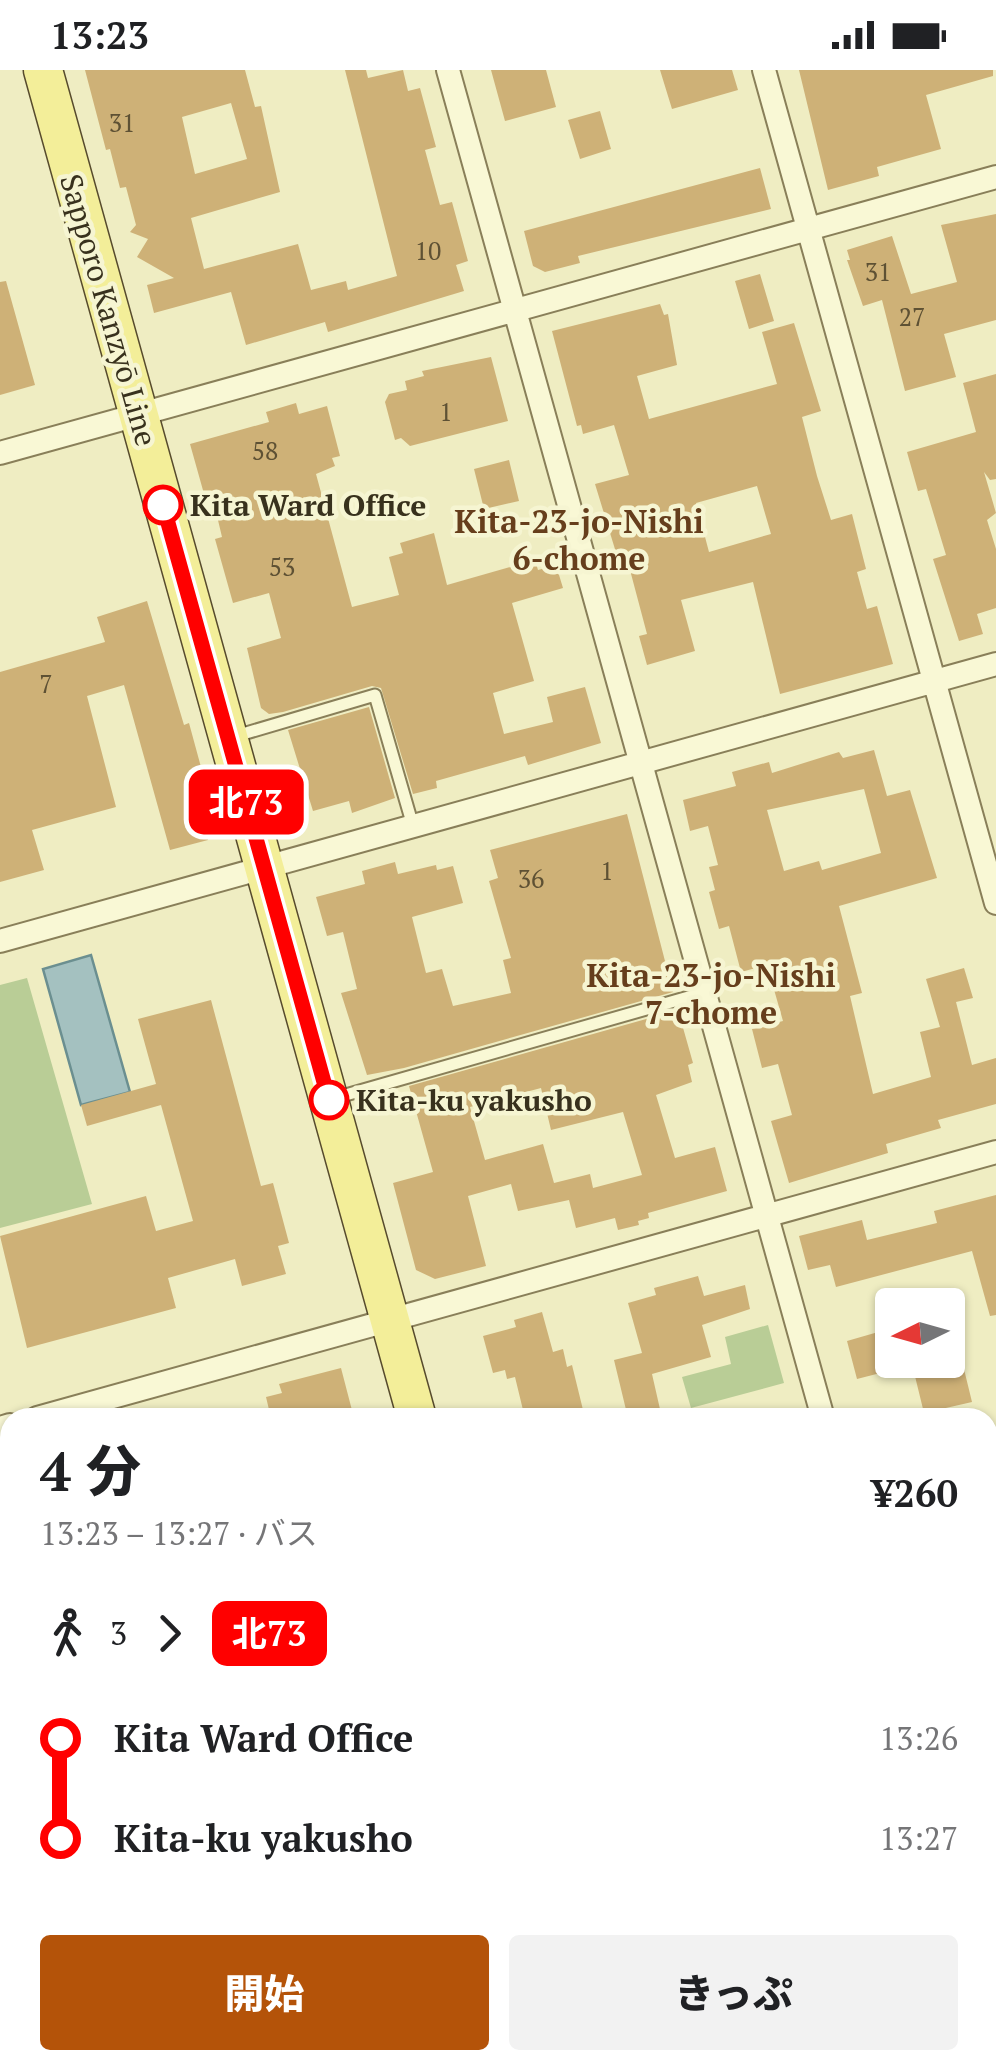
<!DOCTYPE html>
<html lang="ja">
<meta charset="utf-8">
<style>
body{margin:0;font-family:"PT Serif","Noto Sans JP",serif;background:#f2f2f2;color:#202124;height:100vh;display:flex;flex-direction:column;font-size:38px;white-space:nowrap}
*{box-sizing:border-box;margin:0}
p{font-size:32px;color:#757577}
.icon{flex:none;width:55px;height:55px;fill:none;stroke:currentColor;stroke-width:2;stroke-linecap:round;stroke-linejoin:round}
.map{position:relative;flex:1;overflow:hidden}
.drawer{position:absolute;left:0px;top:1338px;width:998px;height:662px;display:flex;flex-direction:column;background:#fff;border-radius:30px 30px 0 0;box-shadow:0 2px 8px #0004}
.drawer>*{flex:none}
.badge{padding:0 20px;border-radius:15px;font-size:35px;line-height:65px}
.needle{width:65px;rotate:265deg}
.buttons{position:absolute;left:875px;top:1218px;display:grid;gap:20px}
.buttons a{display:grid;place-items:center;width:90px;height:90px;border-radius:10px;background:#fff;box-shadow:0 2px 8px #0004;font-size:50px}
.map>.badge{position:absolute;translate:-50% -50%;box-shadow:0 0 0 5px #fff}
.legs{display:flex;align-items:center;gap:15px;height:110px;padding:0 40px;font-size:32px}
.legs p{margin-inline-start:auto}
.head{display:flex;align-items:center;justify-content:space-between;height:170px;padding:0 40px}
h1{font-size:55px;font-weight:800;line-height:75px}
.button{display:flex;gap:20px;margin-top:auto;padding:20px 40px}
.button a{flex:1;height:115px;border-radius:10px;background:#b45309;color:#fff;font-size:40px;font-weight:800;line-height:115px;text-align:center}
.button a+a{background:#f2f2f2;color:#202124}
ul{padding:0 40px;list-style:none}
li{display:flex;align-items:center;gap:35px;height:100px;font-size:38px}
li i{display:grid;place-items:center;width:15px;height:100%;margin:0 12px;background:currentColor}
li i::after{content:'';width:25px;height:25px;margin:-12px;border:8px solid;border-radius:50%;background:#fff}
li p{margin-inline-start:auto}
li:first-child i{background:linear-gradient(#0000 50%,currentColor 0)}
li:last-child i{background:linear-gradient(currentColor 50%,#0000 0)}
.status{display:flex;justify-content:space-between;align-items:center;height:70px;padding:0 50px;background:#fff;direction:ltr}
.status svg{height:28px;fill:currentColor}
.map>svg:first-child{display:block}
.green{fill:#b9cd96}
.water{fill:#a4c1c0;stroke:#6b8f90;stroke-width:2.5}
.building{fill:#ceb177;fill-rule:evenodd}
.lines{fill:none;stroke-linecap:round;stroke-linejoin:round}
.lane-casing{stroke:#897f59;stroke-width:15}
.street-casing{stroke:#897f59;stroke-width:26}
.secondary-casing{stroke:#6b5f3c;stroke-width:36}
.primary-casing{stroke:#574b2d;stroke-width:41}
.lane{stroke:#f9f8d5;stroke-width:11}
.street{stroke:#f9f8d5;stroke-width:22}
.secondary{stroke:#f9f8d5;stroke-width:32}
.primary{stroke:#f3ee99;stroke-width:38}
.line-1-casing{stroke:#fff;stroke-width:22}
.line-1{stroke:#f00;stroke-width:15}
.stop-1-dot{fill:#fff;stroke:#f00;stroke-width:5}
.labels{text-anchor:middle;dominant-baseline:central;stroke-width:9;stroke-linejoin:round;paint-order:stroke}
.number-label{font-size:25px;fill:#5e5134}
.street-label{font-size:30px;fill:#38311d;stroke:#f6f5d2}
.stop-label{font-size:30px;font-weight:bold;fill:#38311d;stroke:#f6f5d2;text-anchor:start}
.neighbourhood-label{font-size:32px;font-weight:bold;fill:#663e1c;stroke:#f6f5d2}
</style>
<div class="status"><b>13:23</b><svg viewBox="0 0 49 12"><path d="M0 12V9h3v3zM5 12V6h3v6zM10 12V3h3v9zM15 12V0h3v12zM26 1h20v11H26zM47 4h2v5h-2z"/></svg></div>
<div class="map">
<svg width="996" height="1998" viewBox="0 0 996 1998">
<rect width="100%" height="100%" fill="#efedc2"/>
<path class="green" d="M27,908l65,226 -92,24v-243z
M768,1255l16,58 -93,25 -9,-31 49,-13 -6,-27z"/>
<path class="water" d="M91,885l39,137 -49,13 -38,-136z"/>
<path class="building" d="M85,0h160l10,37 6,-1 19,86 -89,26 13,51 94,-25 13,46 35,-9 2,9 49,-14 -52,-206h21l2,8 35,-8 5,21 12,-3 16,59 -11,3 15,55 12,-3 16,59 -12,4 8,26 -136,41 -3,-10 -79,23 -15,-53 -77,21 -7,-28 27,-7 -37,-21 11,-18 -18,-7 6,-7 -10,-38 -6,1 -10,-39 -4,1zM231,33l16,56 -52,15 -13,-57z
M491,0h55l10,37 -51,14z
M660,0h72l6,20 -66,19z
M799,0h194v6l-67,19 15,54 -64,18 2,9 -51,14z
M600,41l11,38 -31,10 -12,-39z
M760,98l11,41 -193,47 2,7 -35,9 -12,-6 -9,-35z
M996,144v106l-52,14 12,43 -51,14 -23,-91 -19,6 -16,-46h3l-3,-10 45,-14 19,58 46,-12 -16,-57z
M760,204l14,47 -25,8 -14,-48z
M6,211l29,104 -35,10v-113z
M660,234l4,11 4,-1 9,51 -40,11 12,43 128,-35 -15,-52 32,-9 27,88 -19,6 15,59 14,44 21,-6 14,55 -9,3 10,37 10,-3 16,58 -113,30 -27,-112 -72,18 14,51 -48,14 -8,-29 8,-2 -17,-64 -8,2 -27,-88 34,-9 -15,-50 -31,9 -2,-9 -4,1 -25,-95zM757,416l14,48 -62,18 -13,-49z
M491,287l17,64 -98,25 -9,-8 -6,2 -10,-38 4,-8 18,-4 -2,-9 19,-5 -2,-5z
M996,304v105l-6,1 -6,-8 12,41 -9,7 9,29v59l-19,6 6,20 -24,7 -26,-82 13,-4 -20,-66 -8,2 -11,-39 69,-20 -13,-49z
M296,333l3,11 28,-8 13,50 -8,2 3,8 -19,8 36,133 47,-12 -10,-38 14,-4 -3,-10 34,-10 13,52 88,-25 3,10 18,-5 7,23 -51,15 22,78 -41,12 11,41 49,-12 -6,-25 38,-10 16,56 -73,22 -3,-9 -89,25 1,7 -24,6 -32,-106 -9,-2 -89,26 -14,2 -8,-6 -14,-60 34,-10 -12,-45 -36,10 -18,-64 7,-2 -9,-38 -7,2 -16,-57 79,-22 -3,-10z
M509,390l10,41 -35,8 -10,-40z
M147,531l37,124 5,-2 28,103 -12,3 3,11 -38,10 -46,-165 -37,11 29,111 -84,23 12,40 -44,12v-210l105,-30 -8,-25z
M369,637l26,91 -43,15 -3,-12 -36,10 -25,-81z
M874,680l13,46 23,-6 27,88 -98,28 23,87 -12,3 23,98 58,-17 -11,-45 20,-5 -14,-48 38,-11 9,30 -17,4 16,63 24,-7v46l-58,16 3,8 -55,16 2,9 -99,30 -18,-62 21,-6 -14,-51 -16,4 -10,-39 31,-8 -16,-56 -26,7 -12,-46 -10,3 -10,-37 6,-2 -6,-23 9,-2 -10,-39 -18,5 -7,-31 53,-14 -4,-14 37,-10 3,11 67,-21 4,6zM864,719l17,64 -59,17 -3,-9 -35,10 -17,-61z
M627,744l46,178 -269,76 -37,7 -26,-82 16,-4 -14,-57 -16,4 -11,-39 49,-13 -3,-13 33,-9 3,12 38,-9 1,5 16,-4 10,37 -51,14 14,56 16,-4 11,37 58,-13 -8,-33 8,-2 -22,-77 9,-3 -8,-28z
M211,930l50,186 12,-3 16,60 -11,3 8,28 -44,12 -7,-27 -67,19 8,30 -149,40 -27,-112 146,-40 10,35 37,-10 -32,-116 -74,21 -6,-21 75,-21 -18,-65z
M678,940l15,53 -5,2 4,17 -36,13 19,63 40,-11 12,44 -79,22 1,5 -11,3 1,4 -21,5 -3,-12 -39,10 -7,-28 -51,11 -7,-27 -43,12 18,70 -51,13 -19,-9 -23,-87 40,-11 -24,-86zM541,1018l10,42 72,-18 19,63 -49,13 -3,-14 -36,9 -11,-39 -58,16 -15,-53z
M996,1125v120l-6,1 -18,-65 -136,36 -6,-22 -22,5 -9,-34 63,-16 5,20 70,-17 -3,-12z
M698,1206l6,20 41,-11 5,24 -48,16 9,32 -59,17 10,44h-34l-14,-58 28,-7 -14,-50 28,-8 -2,-7z
M542,1242l11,40 10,-3 4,18 5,-2 13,53h-53l-2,-10 -7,2 -8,-33 -8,2 -2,-9 -12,3 -10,-37 33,-9 -2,-7z
M892,1258v42l-35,9 -10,-38z
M911,1290l51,1 10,41 -48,11z
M341,1298l13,50h-83l-5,-21 16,-4 -3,-9z"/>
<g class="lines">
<g class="lane-casing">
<path id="lane" d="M236,666l139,-41 38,131
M335,1028l371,-106
M988,1921l8,-3"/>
</g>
<g class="street-casing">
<path id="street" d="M448,0l375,1348
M764,0l232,833
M0,383l996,-276
M0,871l996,-277
M37,1348l959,-266
M0,1358l10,-3
M988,1571l8,-2
M988,1940l8,31"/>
</g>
<g class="secondary-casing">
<path id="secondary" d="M0,1846l10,-3"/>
</g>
<g class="primary-casing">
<path id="primary" d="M43,0l374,1348
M596,1990l2,8"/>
</g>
<use href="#lane" class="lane"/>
<use href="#street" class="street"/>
<use href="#secondary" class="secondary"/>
<use href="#primary" class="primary"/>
</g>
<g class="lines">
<g class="line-1-casing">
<path id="line-1" d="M163,435l166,595"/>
</g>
<use href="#line-1" class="line-1"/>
</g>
<g class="stop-1-dot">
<circle cx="163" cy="435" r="18"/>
<circle cx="329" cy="1030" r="18"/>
</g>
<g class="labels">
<g class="number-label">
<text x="122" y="52">31</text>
<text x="428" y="180">10</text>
<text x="878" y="201">31</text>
<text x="912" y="246">27</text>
<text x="446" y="341">1</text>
<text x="265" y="380">58</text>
<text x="282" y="496">53</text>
<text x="46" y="613">7</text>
<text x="607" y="800">1</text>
<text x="531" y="808">36</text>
</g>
<g class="street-label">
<text transform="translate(109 240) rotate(74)">Sapporo Kanzyō Line</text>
</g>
<g class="stop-label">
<text x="190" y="435">Kita Ward Office</text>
<text x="356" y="1030">Kita-ku yakusho</text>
</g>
<g class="neighbourhood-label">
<text x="579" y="451">Kita-23-jo-Nishi<tspan x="579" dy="37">6-chome</tspan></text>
<text x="711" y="905">Kita-23-jo-Nishi<tspan x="711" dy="37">7-chome</tspan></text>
</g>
</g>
</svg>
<div class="buttons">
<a><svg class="needle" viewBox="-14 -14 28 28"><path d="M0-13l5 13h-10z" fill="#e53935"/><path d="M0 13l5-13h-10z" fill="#757577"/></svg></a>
</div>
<b class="badge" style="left:246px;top:732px;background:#f00;color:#fff">北73</b>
<section class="drawer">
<div class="head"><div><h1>4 分</h1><p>13:23 – 13:27 · バス</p></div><b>¥260</b></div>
<div class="legs"><svg class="icon" aria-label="walk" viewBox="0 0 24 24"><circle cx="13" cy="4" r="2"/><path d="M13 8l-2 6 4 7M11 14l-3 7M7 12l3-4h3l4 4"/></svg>3<svg class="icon" aria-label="forward" viewBox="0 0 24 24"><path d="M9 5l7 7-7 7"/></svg><b class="badge" style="background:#f00;color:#fff">北73</b></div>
<ul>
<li><i style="color:#f00"></i><b>Kita Ward Office</b><p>13:26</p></li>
<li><i style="color:#f00"></i><b>Kita-ku yakusho</b><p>13:27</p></li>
</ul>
<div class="button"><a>開始</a><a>きっぷ</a></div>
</section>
</div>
